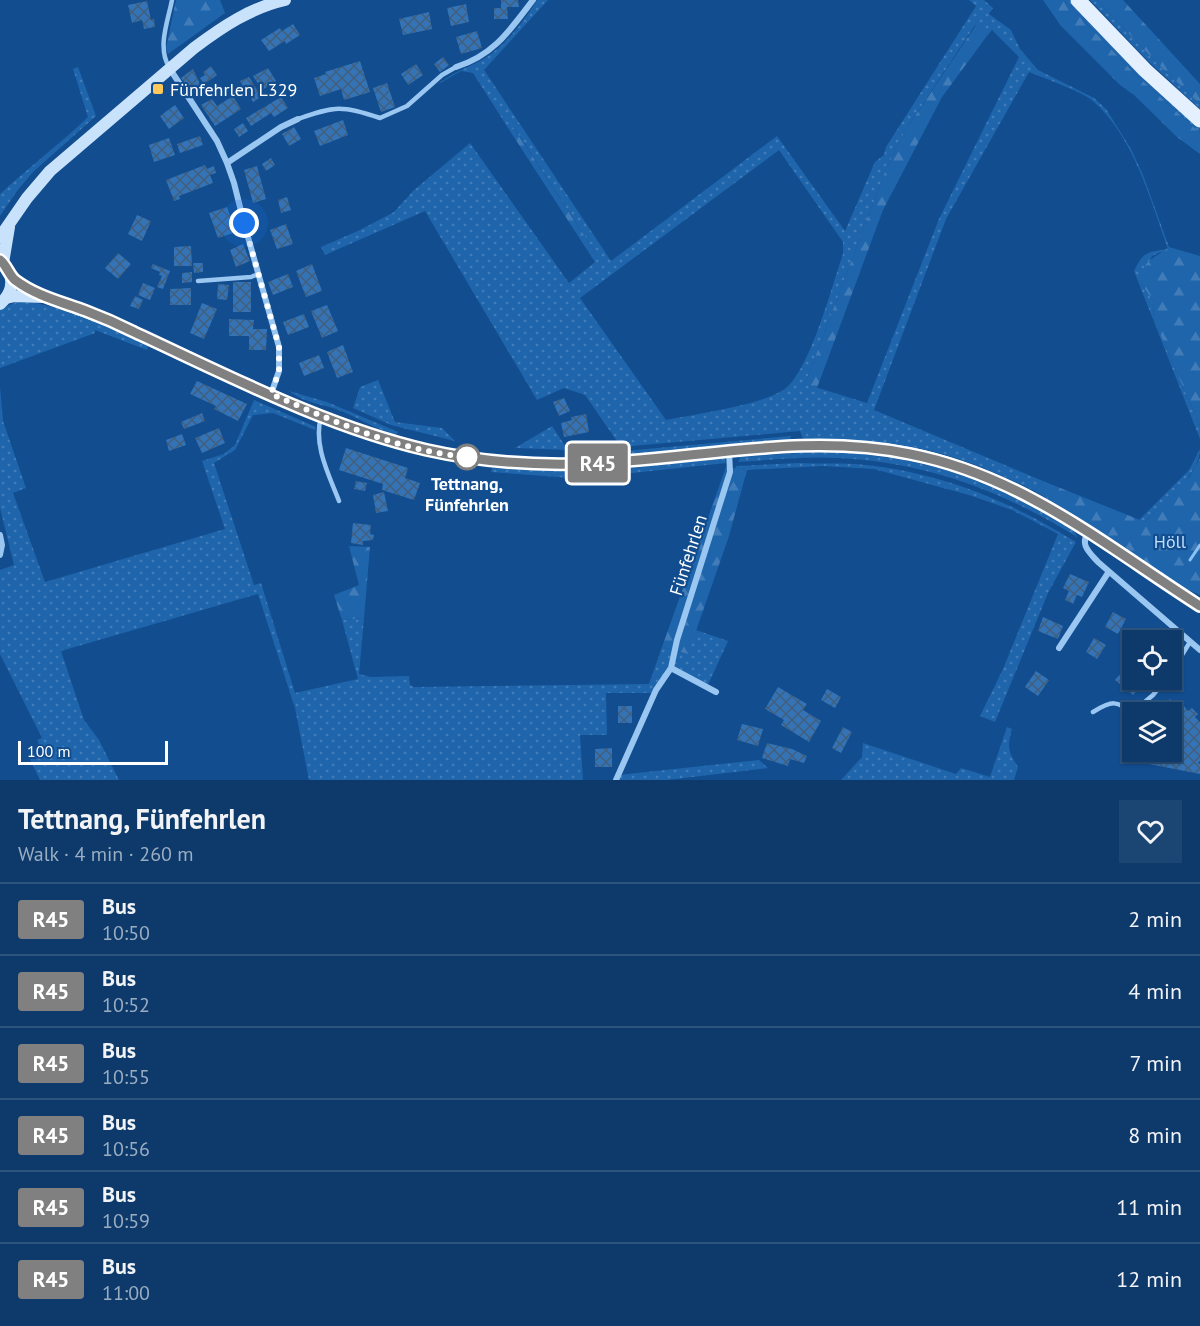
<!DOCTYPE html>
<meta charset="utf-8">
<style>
body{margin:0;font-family:"PT Sans",sans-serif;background:#1b4573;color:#f1f3f6;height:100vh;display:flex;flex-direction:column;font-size:22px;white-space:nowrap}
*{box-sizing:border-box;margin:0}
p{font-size:20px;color:#9aadc1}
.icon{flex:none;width:33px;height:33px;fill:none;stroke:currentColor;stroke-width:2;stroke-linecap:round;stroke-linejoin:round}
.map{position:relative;height:780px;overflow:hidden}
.details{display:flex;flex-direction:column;background:#0d3a6b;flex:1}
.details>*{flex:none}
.badge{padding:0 12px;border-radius:4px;font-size:21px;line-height:39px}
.fabs{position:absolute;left:1122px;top:630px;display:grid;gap:12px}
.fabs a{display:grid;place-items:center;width:60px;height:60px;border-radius:0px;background:#0d3a6b;box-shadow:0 2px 4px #0004,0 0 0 2px #2d547e;font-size:30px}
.scale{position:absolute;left:18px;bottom:15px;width:150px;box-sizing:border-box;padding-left:6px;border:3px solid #fff;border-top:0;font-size:16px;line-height:21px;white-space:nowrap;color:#fff;-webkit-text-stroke:4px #114d8f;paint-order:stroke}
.you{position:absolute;width:30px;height:30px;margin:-15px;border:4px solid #fff;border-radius:50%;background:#1a73e8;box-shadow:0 0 0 9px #1a73e833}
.map>.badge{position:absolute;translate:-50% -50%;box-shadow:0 0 0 3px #fff}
.round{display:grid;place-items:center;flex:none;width:63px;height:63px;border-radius:0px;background:#1b4573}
.head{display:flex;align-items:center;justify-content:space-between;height:102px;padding:0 18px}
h1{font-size:28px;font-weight:800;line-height:45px}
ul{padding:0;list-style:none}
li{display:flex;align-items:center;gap:18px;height:72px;padding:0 18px;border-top:2px solid #2d547e}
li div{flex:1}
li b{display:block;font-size:22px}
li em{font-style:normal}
li .badge{min-width:66px;font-weight:700;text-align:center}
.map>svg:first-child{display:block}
.grass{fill:url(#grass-dots);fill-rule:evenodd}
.forest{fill:url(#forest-firs)}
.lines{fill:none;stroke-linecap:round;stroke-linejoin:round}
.stream{stroke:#8bc2f6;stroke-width:3}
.building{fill:url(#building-cross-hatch)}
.service{stroke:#9ac6f2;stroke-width:4.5}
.minor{stroke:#9ac6f2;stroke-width:6}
.secondary{stroke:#c9e2fc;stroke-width:12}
.primary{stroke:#e5f0ff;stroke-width:15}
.line-casing{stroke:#fff;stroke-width:14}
.line{stroke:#808080;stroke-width:9}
.walk{stroke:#fff;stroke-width:6;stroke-dasharray:0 10.8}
.poi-dot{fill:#ffc85b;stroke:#114d8f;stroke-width:2}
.stop-dot{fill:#fff;stroke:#808080;stroke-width:3}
.labels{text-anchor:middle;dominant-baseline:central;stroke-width:4.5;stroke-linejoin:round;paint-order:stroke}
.poi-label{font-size:18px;fill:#fff;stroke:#114d8f;text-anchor:start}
.stop-label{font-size:18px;font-weight:bold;fill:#fff;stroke:#114d8f}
.park-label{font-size:18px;fill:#c1dffd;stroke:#114d8f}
.street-label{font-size:18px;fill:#fff;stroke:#114d8f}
</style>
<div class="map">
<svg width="1200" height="780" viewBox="0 0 1200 780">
<defs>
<pattern id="grass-dots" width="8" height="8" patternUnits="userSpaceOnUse" patternTransform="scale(1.5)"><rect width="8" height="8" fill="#1f65ac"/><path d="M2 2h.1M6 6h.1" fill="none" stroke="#417cb8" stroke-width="1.8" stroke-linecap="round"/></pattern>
<pattern id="forest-firs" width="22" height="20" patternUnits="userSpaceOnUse" patternTransform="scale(1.5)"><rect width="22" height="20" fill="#1f65ac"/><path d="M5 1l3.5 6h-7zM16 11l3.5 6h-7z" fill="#417cb8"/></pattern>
<pattern id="building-cross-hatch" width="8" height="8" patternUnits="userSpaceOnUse" patternTransform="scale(1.5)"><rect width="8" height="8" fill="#3474b6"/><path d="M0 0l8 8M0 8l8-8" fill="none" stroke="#415e7c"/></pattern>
</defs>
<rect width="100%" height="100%" fill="#114d8f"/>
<path class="grass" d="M537,0h11l-64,70 127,191 166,-125 68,95 30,-69 9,-7 2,-8 90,-141 -7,-6h15l9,8 -4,6 22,16 9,19 18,21 56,28 12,11 25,40 12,26 26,72 -1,2 -16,7 -12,26 14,20 -1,16 47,108v13l-66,-168c9,-19 13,-19 34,-22 -18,-50 -34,-112 -75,-148 -10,-9 -49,-23 -64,-29l-83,147 -72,191 169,71 -8,10c-36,-17 -74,-34 -113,-42 -39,-7 -79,-9 -119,-10l-3,-8 -179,16 -36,-52 -21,-7 -27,12 -112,-189 -100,44 -4,-8 39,-17 34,-18 19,-21 57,-48 99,140 26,-21 -4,-6 4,-4 -80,-123 -5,2 -37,-58 -12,-2 -24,14c13,-11 27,-16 41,-23 24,-12 45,-39 59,-62zM975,25l12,11 5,-6 27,27 -80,162 -72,184 -62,-19 81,-215 19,-38zM779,150l64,92v12c-11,32 -33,115 -57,134 -22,17 -91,26 -120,32l-86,-122z
M1064,0h6l55,58 75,69v6l-66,-60z
M1090,0h7l61,64 42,40v5l-53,-49z
M78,67l18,49 -63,56 -16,19 -17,25v-22c29,-27 60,-50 88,-77l-15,-48z
M19,301c39,2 93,28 129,45l-1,4 -52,-20v3l-95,35v-59z
M378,380l17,42 47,6 13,13 -64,-16 -38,-17 7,-21z
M0,387l3,34 23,67 -13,5 32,89 180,-53 -23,-68 22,-7 11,-9 19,-45 62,27 -1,3 -42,-17 -20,2 -18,35 -21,13 40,122 7,-2 34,110 63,-14 -16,-59 22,-2 -5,56 12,3 38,-1 1,9 4,2 235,-3 13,-37 25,7 9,-24 32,11 -21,46 -36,-19 -17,25h-48l1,42h-27l3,45h-274l-14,-72 -37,-114 -197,57 23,69 15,20 20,40h-79l-10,-21 13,-6 -6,-13 5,-2 -42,-84v-84l14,-5 -14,-57z
M289,391l38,11 71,30 -2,3c-20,-6 -36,-16 -55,-24 -18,-7 -37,-8 -52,-20z
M552,426l16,24 -53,-2z
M791,436l-1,4 -165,16 -1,-5z
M1200,449c0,26 -38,55 -55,73l-7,-1 51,-51z
M814,452c68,0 138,14 200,43 21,9 40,23 60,35l3,7c-74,-46 -151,-75 -239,-79 -34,-2 -67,2 -100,4l2,-5z
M725,458l1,5 -103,11 1,-5z
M799,463c19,1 37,0 56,1 79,6 154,36 221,78l-28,51 -53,129 -15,-6 23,-47 55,-135 -46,-24 -43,-15 -95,-26 -51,-3 -76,4 -12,-1 1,-3z
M492,468l71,3 53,-2 3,6 -47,3 -81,-6z
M1007,727l5,2c-5,17 -4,23 6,38l-4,13h-173l21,-23 1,-14 93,31 5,-6 29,9z
M759,760l9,8 -101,12h-51l2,-5z"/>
<path class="forest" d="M176,0h44l5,13 -57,41 -2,-6z
M1043,0h21l70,73 66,60v21l-23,-17 -43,-42 -14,-10 -59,-59z
M1097,0h26l77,84v20l-42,-40z
M976,25l11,11 -45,61 -59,113 -66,178 -12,-4 81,-215 19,-38z
M514,128l81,124 -4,4 -81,-125z
M1169,247l31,9v170l-47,-108 1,-16 -14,-20c4,-24 12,-22 29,-35z
M1200,458v137l-27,-12 -48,-36 -90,-56 8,-10 102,41 45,-46z
M726,467l21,3 -18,66 -41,118 -26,-7z
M349,546l21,1 -6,71 -22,2 -8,-25 25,-10z"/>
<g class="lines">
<path class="stream" d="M1190,560l10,-15"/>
</g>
<path class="building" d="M501,0h17l1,7h-12l1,12h-14v-11h7z
M147,1l4,19 3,-1 1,8 -11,2 -2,-9 -10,3 -4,-18z
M466,4l3,18 -18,4 -4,-18z
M429,12l3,17 -29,6 -4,-16z
M293,24l7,11 -14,9 -1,-3 -16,10 -8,-11 19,-12 2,3z
M477,31l5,17 -21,6 -5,-17z
M443,57l6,8 -9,7 -6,-8z
M360,61l10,31 -26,8 -3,-11 -21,7 -6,-18 12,-4 -1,-2z
M416,64l7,11 -15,10 -7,-11z
M211,66l6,9 -13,9 -4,-6 5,-3 -2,-3z
M268,68l8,13 -14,9 -9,-14z
M193,69l7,15 -9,7 -10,-13z
M249,77l5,8 -9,5 -5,-9z
M387,83l8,24 -14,5 -8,-24z
M255,86l6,11 -8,5 -6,-11z
M233,96l8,13 -26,17 -14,-21 11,-6 5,7z
M281,97l7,11 -14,9 -3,-4 -20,13 -5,-8z
M175,105l9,13 -15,11 -9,-13z
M343,120l5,15 -28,11 -6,-15z
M243,123l5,8 -9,6 -5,-8z
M294,127l7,12 -12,7 -7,-12z
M200,136l3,9 -23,8 -3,-9z
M169,138l6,17 -21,7 -5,-17z
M271,158l4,7 -9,6 -4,-7z
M205,165l2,4 7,-3 2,7 -6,2 3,8 -34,13 1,3 -6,2 -8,-21z
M257,166l9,33 -13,4 -9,-33z
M287,197l4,13 -10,3 -3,-13z
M227,207l9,25 -18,6 -9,-25z
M137,215l14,6 -9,20 -14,-7z
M286,224l7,20 -16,5 -7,-19z
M243,244l7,17 -14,6 -6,-17z
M191,246l1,20h-18v-19z
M118,253l13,11 -13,15 -13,-11z
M193,263h10v9l-9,1z
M153,264l17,7 -7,18 -6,-2 5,-11 -3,-1 1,-3 -9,-4z
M312,264l10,27 -16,6 -10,-26z
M192,272v10l-10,1v-10z
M288,274l5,13 -20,8 -5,-13z
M233,282h18v30h-18z
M143,283l12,5 -5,12 -12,-5z
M218,284l11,1 -2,15 -10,-1z
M191,288v17h-21v-16z
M135,296l8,4 -4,9 -9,-3z
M202,303l15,6 -13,30 -14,-6z
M327,305l11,26 -16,7 -11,-27z
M304,314l5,13 -21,8 -5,-13z
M229,319l25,1 -1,9h14l-1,21h-17v-14h-20z
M343,345l10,27 -16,6 -10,-26z
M319,355l5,13 -20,8 -5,-13z
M197,381l50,23 -9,17 -24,-12 2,-3 -26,-12z
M564,398l6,13 -11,5 -6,-14z
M202,413l3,8 -21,8 -3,-7z
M586,414l3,18 -25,5 -3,-14 11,-3 -1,-3z
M219,428l6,15 -23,10 -7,-15z
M182,434l4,11 -17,6 -3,-11z
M346,448l62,20 -3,10 15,5 -6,17 -32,-10 1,-6 -44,-14z
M356,481l11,2 -2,8 -11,-2z
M384,492l4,19 -12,2 -3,-18z
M353,523l18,2 -1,9 4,1 -1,5 -10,1v4l-12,-2z
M1070,574l19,8 -7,15 -5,-2 -4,9 -8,-4 4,-9 -6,-3z
M1113,612l13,7 -8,15 -13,-7z
M1043,617l20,9 -5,13 -20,-8z
M1159,630l11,10h-20z
M1094,638l12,7 -9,14 -11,-7z
M1132,660v20h14l-13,15 -18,-15z
M1036,671l13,9 -11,16 -13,-9z
M778,687l29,17 -4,6 18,11 -12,21 -28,-17 3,-5 -19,-11z
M827,689l14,8 -6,11 -14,-8z
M1170,699l10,11 4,-4 4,5 4,-3 6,6 -3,3 5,5v39l-2,2 2,1v10l-56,-11 13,-11h15v-40h-17z
M618,706h14v17h-14z
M742,724l21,5 -5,17 -21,-6z
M843,727l9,5 -11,21 -9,-5z
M1132,732v20l22,1 -11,10 -20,-22z
M767,743l25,6 15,7 -3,7 -14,-4 -2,7 -26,-8z
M612,748v19h-17v-18z"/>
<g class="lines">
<path class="service" d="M169,67c-12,-20 -1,-46 3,-67
M298,119c37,-13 44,-14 82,-1l27,-12 35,-31 14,-8
M198,281l53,-4 7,-3
M321,417c-8,28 8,58 18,84
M1172,671l18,-29
M1093,712c18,-11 25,-13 39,3
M1133,712l20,-17 12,-15"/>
<path class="minor" d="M456,67c38,-12 54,-37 77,-67
M170,69l47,72 10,22 7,20 10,40 35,124v24l-8,23
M227,163l54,-36 17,-8
M1089,532c-10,12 0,20 9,30l102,88
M0,535l2,10 -2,10
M1059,648l49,-75
M671,668l45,24
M616,780l40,-90 15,-22 6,-28 53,-168 -1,-21"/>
<path class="secondary" d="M0,237l27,-39 23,-27 144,-123c28,-21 56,-40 91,-48
M0,260c15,13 15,31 0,44
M3,263l6,-36
M11,277c32,24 74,32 110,49 98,45 201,100 306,124 50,11 101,15 152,14 110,-3 220,-32 330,-11 113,23 197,93 291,153
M6,298l9,-2 28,1"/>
<path class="primary" d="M1078,0l67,70 55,50"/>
</g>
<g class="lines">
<g class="line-casing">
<path id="line" d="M0,260c7,6 9,15 15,20 21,16 47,22 71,31 16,6 32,13 48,21 93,43 193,95 293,118 49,11 98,15 148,14 112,-2 223,-33 335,-10 113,22 196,92 290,152"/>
</g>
<use href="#line" class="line"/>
<path class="walk" d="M244,223l35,124v24l-8,23c62,27 128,57 196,63"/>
</g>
<rect class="poi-dot" x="152" y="83" width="12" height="12" rx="3"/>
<circle class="stop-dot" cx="467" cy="457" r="12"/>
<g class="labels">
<g class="poi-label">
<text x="170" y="89">Fünfehrlen L329</text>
</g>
<g class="stop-label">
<text x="467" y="483">Tettnang,<tspan x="467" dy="21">Fünfehrlen</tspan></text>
</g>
<g class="park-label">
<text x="1170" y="541">Höll</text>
</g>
<g class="street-label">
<text transform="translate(688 555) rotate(-72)">Fünfehrlen</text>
</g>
</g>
</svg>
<div class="fabs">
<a><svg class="icon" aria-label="locate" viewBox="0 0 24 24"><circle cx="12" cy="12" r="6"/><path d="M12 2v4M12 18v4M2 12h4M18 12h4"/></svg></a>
<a><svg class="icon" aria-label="layers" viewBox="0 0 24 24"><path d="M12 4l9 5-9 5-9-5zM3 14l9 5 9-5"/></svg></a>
</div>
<div class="scale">100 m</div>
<div class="you" style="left:244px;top:223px"></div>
<b class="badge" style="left:598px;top:463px;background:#808080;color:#fff">R45</b>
</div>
<section class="details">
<div class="head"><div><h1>Tettnang, Fünfehrlen</h1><p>Walk · 4 min · 260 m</p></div><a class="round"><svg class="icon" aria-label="heart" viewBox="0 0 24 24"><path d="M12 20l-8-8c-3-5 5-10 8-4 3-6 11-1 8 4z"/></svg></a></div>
<ul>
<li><span class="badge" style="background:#808080;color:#fff">R45</span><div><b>Bus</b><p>10:50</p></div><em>2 min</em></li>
<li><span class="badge" style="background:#808080;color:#fff">R45</span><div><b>Bus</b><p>10:52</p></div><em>4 min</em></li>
<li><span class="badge" style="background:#808080;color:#fff">R45</span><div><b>Bus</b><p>10:55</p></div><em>7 min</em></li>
<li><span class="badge" style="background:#808080;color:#fff">R45</span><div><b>Bus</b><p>10:56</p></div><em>8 min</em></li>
<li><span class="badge" style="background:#808080;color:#fff">R45</span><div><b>Bus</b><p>10:59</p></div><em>11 min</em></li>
<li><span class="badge" style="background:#808080;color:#fff">R45</span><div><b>Bus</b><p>11:00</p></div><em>12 min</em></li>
</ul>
</section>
